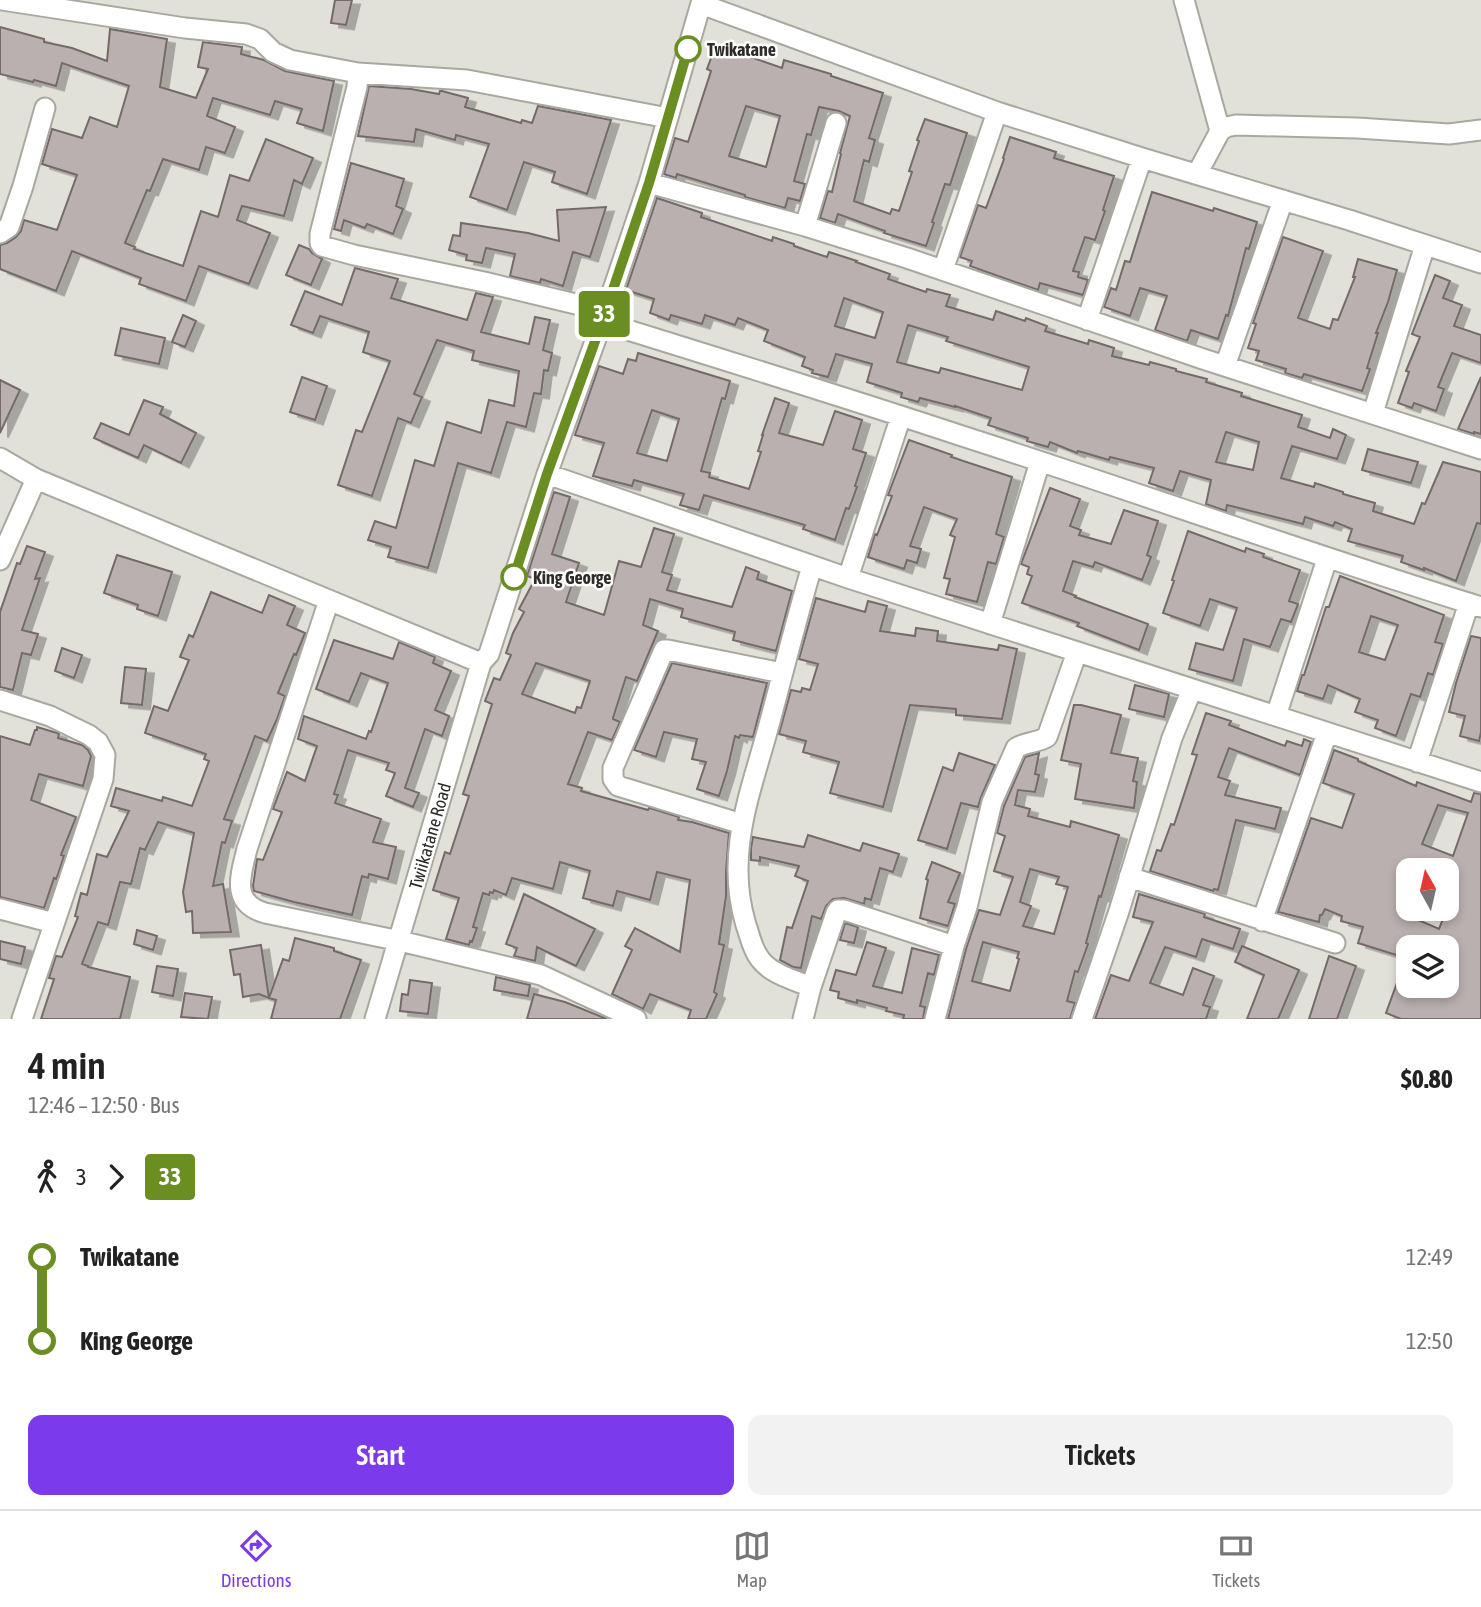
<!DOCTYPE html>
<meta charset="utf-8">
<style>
body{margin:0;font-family:"Asap Condensed",sans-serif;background:#f2f2f2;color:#222;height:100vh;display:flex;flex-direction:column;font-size:26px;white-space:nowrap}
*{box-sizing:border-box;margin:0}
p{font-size:23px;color:#767676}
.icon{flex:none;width:38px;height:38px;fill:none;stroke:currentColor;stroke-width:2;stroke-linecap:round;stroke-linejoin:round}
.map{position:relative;height:1019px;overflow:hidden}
.panel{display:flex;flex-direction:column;background:#fff;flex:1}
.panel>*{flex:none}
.badge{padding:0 14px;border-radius:5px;font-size:24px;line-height:46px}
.needle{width:46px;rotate:352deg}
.fabs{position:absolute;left:1396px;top:858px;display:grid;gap:14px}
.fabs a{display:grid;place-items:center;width:63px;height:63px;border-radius:14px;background:#fff;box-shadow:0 4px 10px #0003;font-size:35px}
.map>.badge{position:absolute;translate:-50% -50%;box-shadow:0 0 0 4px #fff}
.legs{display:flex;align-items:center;gap:10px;height:77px;padding:0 28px;font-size:23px}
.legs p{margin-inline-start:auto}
.summary{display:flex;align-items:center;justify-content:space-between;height:119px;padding:0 28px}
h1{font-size:38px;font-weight:600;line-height:52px}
.primary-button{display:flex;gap:14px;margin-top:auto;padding:14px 28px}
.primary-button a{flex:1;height:80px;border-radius:14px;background:#7c3aed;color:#fff;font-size:28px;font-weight:600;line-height:80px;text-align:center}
.primary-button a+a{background:#f2f2f2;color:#222}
ul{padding:0 28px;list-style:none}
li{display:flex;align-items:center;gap:24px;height:84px;font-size:26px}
li i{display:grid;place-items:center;width:10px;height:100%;margin:0 9px;background:currentColor}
li i::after{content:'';width:18px;height:18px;margin:-9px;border:5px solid;border-radius:50%;background:#fff}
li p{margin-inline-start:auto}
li:first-child i{background:linear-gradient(#0000 50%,currentColor 0)}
li:last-child i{background:linear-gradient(currentColor 50%,#0000 0)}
.dock{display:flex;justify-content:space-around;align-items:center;height:98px;border-top:2px solid #e0e0e0;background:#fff;font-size:19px;color:#767676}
.dock a{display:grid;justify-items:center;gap:4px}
.dock .selected{color:#7c3aed}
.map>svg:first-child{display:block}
.building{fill:#b9b0af;stroke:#746b6a;stroke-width:2;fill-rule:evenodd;filter:url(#shadow)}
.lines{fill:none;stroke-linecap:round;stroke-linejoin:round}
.minor-casing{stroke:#a9a8a0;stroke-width:23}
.minor{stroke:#fff;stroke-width:19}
.line-1-casing{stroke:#fff;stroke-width:16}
.line-1{stroke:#6b8e23;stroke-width:10}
.stop-1-dot{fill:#fff;stroke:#6b8e23;stroke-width:3.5}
.labels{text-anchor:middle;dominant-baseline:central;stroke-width:5;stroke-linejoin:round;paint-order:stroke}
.stop-label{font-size:18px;font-weight:bold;fill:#2d2c29;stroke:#fff;text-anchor:start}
.street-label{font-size:18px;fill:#2d2c29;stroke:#fff}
</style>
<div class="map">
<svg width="1481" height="1019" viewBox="0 0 1481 1019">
<defs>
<filter id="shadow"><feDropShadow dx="8" dy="4.5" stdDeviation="0" flood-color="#0004"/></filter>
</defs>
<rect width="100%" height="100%" fill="#e2e1d9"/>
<path class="building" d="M335,0h17l-6,25 -15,-2z
M0,27l44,12v3l28,6 35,13 3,-32 57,10 -7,48 36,11 12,-29 -10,-2 5,-25 39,5 -1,7 23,6 21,11 49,10 -11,50 -26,-8 5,-14 -27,-8 -5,14 -57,-17 -6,18 28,11 -10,26 -19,-6 -7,23 -36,-11 -13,32 -3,-1 -22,53 10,4 -1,2 49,17 18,-55 17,6 12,-42 19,6 17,-42 47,19 -11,26 -8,-4 -10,36 -42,-10 -5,14 33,13 -21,51 -50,-18 -13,35 -47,-17 2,-6 -69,-27 -16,40 -56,-22v-24l7,-2 9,-6 5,-6 3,-11 33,10 20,-55 -35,-11 10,-35 30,9 8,-21 27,10 12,-41 -67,-23 -6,23 -22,-6 -1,2 -33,-8z
M716,45l66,23 2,-8 47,14v2l52,17 -14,45 6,2 -6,22 -5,-2 -10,41 36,13 2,-5 7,2 13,-39 -3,-1 10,-30 -2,-1 8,-21 42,14 -17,52 -5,-1 -13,38 2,1 -8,23 -42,-13 1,-2 -47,-17 -3,9 -15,-5 8,-27 4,1 9,-38 -1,-1 10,-37 -11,-5 -20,-4 -8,28 -4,-1 -13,47 11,3 -5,17 -12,-3 -3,10 -40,-11v-2l-68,-21 -1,4 -12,-4 11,-36 13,4 23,-71 -4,-2zM746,106l34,10 -14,51 -37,-11z
M369,86l42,3 28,5 1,-3h2l26,7 -3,9 56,16 1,-3 10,3 6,-17 73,14 -24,74 -35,-12 3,-10 -31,-10 -17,48 -37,-13 19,-53 -33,-9 -1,5 -39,-11 -2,13 -56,-6z
M1010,137l46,15 -2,6 60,18 -11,34 2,1 -10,29 -10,-3 -12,34 6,1 -1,5 10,3 -5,15 -43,-12 -2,7 -68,-24 2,-5 -12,-4 18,-52 8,3 18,-49 -1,-1z
M351,163l53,16 -8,27 7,3 -10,25 -26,-10 -2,4 -21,-8 -3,11 -7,-2z
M1152,192l61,19 1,-3 43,14 -8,27 -3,-1 -18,68 -2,-1 -8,24 -27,-9 -4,11 -32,-11 12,-34 -27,-8 -10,28 -26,-9 7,-19 5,2 9,-29 5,1z
M657,198l45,15 -1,4 71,24 1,-4 21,7v2l33,11 2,-5 28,9 -1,1 34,12 -2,5 38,13 1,-3 23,6 -4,11 47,14 3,-9 29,10 1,-3 21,8 -2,5 43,13 1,-4 25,8 -2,8 37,9 1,-3 26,7v2l31,8 -1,3 36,11 -1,3 61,19 -4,12 32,11 3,-9 13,6 -9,24 -45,-13 -11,32 33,9 1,-4 28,9v2l32,9 -2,8 41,13 8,-21 3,1 18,-42 38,10v52l-4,-1 -21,58 -32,-13v2l-23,-8 2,-6 -55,-15 4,-12 -17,-7 -2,4 -28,-9 -2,7 -76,-19 -1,6 -20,-7 5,-24 -31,-9 -7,20 -24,-8 5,-15 -44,-11 -1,3 -31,-9 -1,2 -27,-11 -2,5 -21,-6 1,-3 -40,-13 3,-7 -36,-12v1l-35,-9 -2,4 -17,-5 1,-4 -35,-11 5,-18 -36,-10 -8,23 -16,-4 1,-3 -11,-4 3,-9 -41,-16 4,-11 -30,-12 -3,7 -30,-10 -3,9 -31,-9 -2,5 -19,-7 4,-14 -28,-9zM844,298l39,14 -8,26 -40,-12zM908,325l40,12 -2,4 83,26 -7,23 -81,-22 -2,5 -42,-11zM1226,432l33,10 -6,28 -37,-8z
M606,207l-16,50 -17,-5 -10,34 -22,-7 -1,4 -30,-7 5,-22 -29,-6 -4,15 -16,-3 1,-5 -18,-5 4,-15 7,1 1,-13 67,10 31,8 -2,-31z
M1283,237l40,14 -25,67 32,11 3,-10 5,1 17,-43h-2l5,-18 39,11 -9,32 -12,31h2l-11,35 3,1 -8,22 -58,-17 -2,4 -17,-5 1,-4 -30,-9 3,-9 -11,-3 8,-24 -3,-1z
M299,245l10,4 3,4 10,6 -11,26 -25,-10z
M355,268l43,11 -7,19 76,22 9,-27 17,4 -12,35 48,12 6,-27 15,3 -7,30 9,3 -4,18 -4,-1 -3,24 -7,-1 -8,34 -19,-5 -16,51 -33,-10 -30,105 -40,-11 3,-10 -23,-7 7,-19 21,7 19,-68 19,6 13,-44 34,11 8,-33 25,6 5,-35 -47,-11 2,-9 -37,-11 -23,54 8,3 -11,26 -13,-5 -26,78 -34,-11 18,-55 6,2 28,-71 -27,-9 6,-20 -49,-16 -7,17 -22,-8 14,-34 37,14z
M1435,275l15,6 -7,17 19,7 -8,21 27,9v28l-29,-10 -14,34 6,2 -8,22 -22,-8 -2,5 -14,-5 11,-31 -3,-1 14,-34 -8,-3z
M183,315l13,6 -11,26 -13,-5z
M121,328l44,10 -6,26 -44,-9z
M638,353l92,28 -5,18 -3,-1 -21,73 9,2 -1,4 40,12 12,-37 -3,-1 5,-16h-1l13,-37 14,5 -10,30 44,12 12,-34 27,9 -9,29 13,4 -11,33 2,1 -8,22 -3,-1 -11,32 -32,-11 2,-4 -101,-30 -5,15 -19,-5 4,-11 -50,-14 -2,6 -39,-10 11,-33 -29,-8 24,-69 24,8 5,-15 8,2zM652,410l27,9 -12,42 -30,-8z
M302,377l25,9 -12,34 -25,-8z
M1481,377v57l-7,-2v2l-16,-5z
M0,380l20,10 -20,43z
M144,400l19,7 -3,7 36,19 -15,30 -37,-18 -6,13 -44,-20 7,-15 28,12z
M909,440l43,15 -1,2 61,20 -16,57 8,3 -8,27 -8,-2 -11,40 -31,-8 4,-15 -6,-1 11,-41 -5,-2 7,-16 -33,-12 -14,39 11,3 -4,14 -10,-3 -3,9 -36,-12 7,-23 2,1 15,-39 -4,-1z
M1368,449l50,13 -7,21 -49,-13z
M1050,488l30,11 -10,27 11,4 -2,5 32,9 13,-34 34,11 -11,34 4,2 -9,23 -47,-18 -2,5 -20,-6 -10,30 13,5 -1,1 73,27 -9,26 -62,-24 2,-3 -57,-20 10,-27 -5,-2 2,-7 -8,-3z
M554,492l16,5 -18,57 27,9 -13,39 38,13 15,-54 22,6 13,-39 20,6 -12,38 10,3 -5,15 65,17 14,-40 13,5 -2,7 35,12 -16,60 -43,-11 2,-8 -54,-15 2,-8 -33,-10 -7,26 15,6 -21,50 -11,-4 -13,41v1l7,3 -8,18 -24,-8 -20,52 14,4 -1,3 67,19 1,-2 4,1 26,8 -1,3 14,2 37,11 -3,38v25l-7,48 5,1 -10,47 3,2 -11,25h-18l3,-9 -41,-16 -7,15 -31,-15 20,-44 -7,-4 10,-18 45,24 10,-72 -33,-8 -7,28 -33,-9 -4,15 -30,-8 7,-27 -30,-9 -7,27 -41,-11 -6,17 -12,-5 -1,3 -3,-1 -1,3 -6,-2 -10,34 4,1 -5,14 -2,-1 -1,4 -23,-6 13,-41 -26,-8 12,-38 5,2 19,-58 -6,-2 29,-90 -7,-3 9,-23 6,2 11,-25 -5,-2 7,-20 11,-21 -5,-3 16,-30 -8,-3zM536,663l54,18 -9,27 -4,-1 -2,6 -53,-19z
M1188,531l57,21 1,-4 18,6 -1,3 37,13 -11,31 9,3 -7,18 -10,-3 -11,28 -26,-8 -11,42 -44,-12 7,-26 27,7 14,-42 -27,-9 -10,27 -37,-13 11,-32 -2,-1z
M27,546l18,6 -10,27 5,-1 -18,52 16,4 -7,21 -9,-2 -9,37 -13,-3v-75l17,-49 3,1z
M117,555l55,17 -14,44 -21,-7 1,-4 -34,-12z
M1340,576l104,39 -9,27 8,2 -10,31 -5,-2 -8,24 -9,-3 -15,42 -21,-8 3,-8 -23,-8 5,-13 -32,-14 -5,14 -26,-8 5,-16h2l22,-68h3zM1371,616l27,9 -13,35 -26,-8z
M211,592l51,21 7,-18 26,11 -8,19 18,8 -9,22 -2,-1 -16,39 7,3 -8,23 -10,22 -12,-5 -31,83 8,2 -7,22 -3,-1 -9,44 10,-2 8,48 -38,1 -1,-22 -6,1 -3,-20 11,-59 -36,-11 -13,28 -5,-2 -9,36 -11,-2 -12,43 -10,-3 -16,42 6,2v1l42,10 -10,42h-79l13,-40 -5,-1 7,-22 6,1 16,-40 -3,-1 6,-23 6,2 10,-41 10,3 22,-46 -18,-5 5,-18 46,13 1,-4 29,9 17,-45 -5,-2 2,-5 -61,-21 9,-27 14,5 21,-51 -9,-3 9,-22 4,2z
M816,598l49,14 3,-11 19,5 -7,25 35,5 1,-8 22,3 -1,10 61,9 1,-5 18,4 -15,70 -46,-4v-6l-46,-4 -27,102 -53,-14 9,-31 -36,-10 3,-11 -27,-7 12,-44 10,2 1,-4 8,2 8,-26 -19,-5z
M1471,636l10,2v94l-2,9 -19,-5 5,-20 -16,-4 7,-29z
M334,640l59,19 6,-17 36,15 -2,6 18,8 -16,39 14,6 -7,20 -17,-7 -20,59 14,5 -6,14 -27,-11 9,-23 -9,-3 3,-7 -41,-13 -14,44 4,1 -3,8 46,16 -8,23 23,5 -8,32 -19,-5 -1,4 -6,-2 -10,39 -58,-13 -40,-11 -1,-5 4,-27 6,1 19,-48 -9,-3 14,-37 18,9 12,-35 -19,-7 6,-23 62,23 3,-8 2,1 17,-49 -27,-10 -12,29 -33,-13z
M62,648l20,7 -8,23 -19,-7z
M672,663l95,20 -14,54 -13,-2 -1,3 -4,-2 -8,35 -8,25 -22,-7 9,-27 -14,-3 5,-20 -33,-7 -8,25 -22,-7z
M125,667l21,2 -4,36 -21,-2z
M1135,685l34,9 -5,23 -35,-8z
M1074,705h7l40,10 -10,38 27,5 -5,23 4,1 -3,26 -59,-9 6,-35 -20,-4z
M1206,713l25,8 -2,4 56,21 2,-5 15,5 2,-7 7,3 -11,33 -71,-27 -11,29 12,4 -5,14 56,13 -6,21 -39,-9 -18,70 -4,-1 -1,2 -63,-20 7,-21 4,1 10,-27 3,1 23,-70 -5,-1z
M37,727l20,6 2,1 -1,4 24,7 6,5 3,6 -8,30 -44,-12 -8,26 45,17 -15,38 3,1 -6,18 -2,5 -2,-1 -10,30 -44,-11v-161l30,9 5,-15h2z
M1334,750l24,9v2l58,25 1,-4 54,20 3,-9 7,1v225h-80l-15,-6 12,-33 33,13 2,-8h14v-38h-38v12l-51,-16 5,-16 -22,-6 1,-5 -17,-7 -3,6h-2l-1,7 -41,-10 33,-94 31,10 12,-34 -31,-11zM1438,805l30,8 -15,43 -31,-12zM1409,870h38v38l-8,21 -30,-13z
M959,753l36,12 -14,32 -3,10 -17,-4 -14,46 -29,-9 25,-73 10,4z
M1039,753l-4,21 4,1 -4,17 -17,-2 -3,15 15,4 -2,7 42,11 1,-6 48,14 -18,62 -2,-1 -13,47 2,1 -10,28 -3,-1 -8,30 8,2 -5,16h-122l18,-70 13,-39 21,5 13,-38 -19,-6 11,-35 -8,-3 7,-27 21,-49zM1030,869l29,8 -3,7 12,3 -14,47 -31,-8 8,-20 -11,-4zM983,942l36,10 -2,6 2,1 -9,32 -38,-10z
M808,835l52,16 3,-8 36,11 -6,18 -13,-4 -9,32 -6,-2 -1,6 -20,-6 -11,1 -7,7 -5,13 -9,-3 -11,52 -8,-1 -13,-7 7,-33 5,1 16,-47 -13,-5 4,-10 -39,-9v4l-9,-1v-12l2,-11 51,10z
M932,862l28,11 -12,29 7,2 -7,22 -28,-8 8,-38 -2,-1z
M524,894l71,35 -19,37 -39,-19 -2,14 -21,-5 3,-8 -11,-4z
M1139,894l66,20 -1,3 36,12 -7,20 -31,-10 -6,18 -31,-10 -15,36 33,12 10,-27 21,8 -11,29 7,2 -4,12h-111l16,-44 18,6 24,-59 -20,-5z
M845,923l13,4 -4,16 -14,-3z
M137,930l20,6 -4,14 -19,-6z
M295,938l39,10v3l27,9 -21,59h-69l5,-19 -7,-2 14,-39 6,2z
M0,941l25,6 -4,17 -21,-5z
M867,942l19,6 -13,38 29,7 10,-45 27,7 -5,20 -6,-2 -8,33 5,1 -2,12h-20l1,-4 -18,-4 1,-3 -30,-8v3l-19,-5 1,-6 -9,-2 6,-20 20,5z
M261,945l8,53 -10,-4 -16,3 -3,-23 -6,1 -4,-25z
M1242,946l57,24 -21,49h-31l17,-44 -29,-13z
M1329,956l27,10 -19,53h-28z
M157,966l21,3 -5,27 -21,-4z
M496,977l34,8 -2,11 -34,-6z
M410,980l22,3 -4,31 -28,-3 2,-17 6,1z
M185,993l27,4 -4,22 -27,-2z
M534,994l31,8 42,17h-80z"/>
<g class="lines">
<g class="minor-casing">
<path id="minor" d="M2,0l183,28 61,6 14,5 13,13 17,8 68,13
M1184,0l36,131
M701,4l296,108 145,46 207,62 132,43
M1197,174l23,-43 6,-4 10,-2 121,3 92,6 32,-4
M649,183l156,43 102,32 296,101 278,90
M805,226l31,-103
M0,233l9,-6 14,-41 22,-78
M943,270l54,-158
M605,311l-121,-29 -130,-27 -32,-9 -2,-3v-9l37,-147 1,-14 109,7 201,38
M1087,320l55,-162
M602,322c119,37 239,74 357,113 175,56 347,118 522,172
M1225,366l58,-166
M1373,413l52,-168
M0,458l36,21 445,184
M547,474l301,104 633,204
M0,560l36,-81
M848,578l53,-162
M329,600l-82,249c-7,28 -16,54 18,64l135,28 141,34 95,44
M990,624l50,-162
M0,700l50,16 39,19 9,7 7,13 -2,24 -81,240
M1276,716l51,-157
M1417,762l52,-159
M742,824l-124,-38 -5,-7v-11l51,-118h4l114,23
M1129,877l206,66
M0,909l54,14
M1262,921l65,-188
M811,987c-17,-7 -40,-13 -51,-28 -8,-10 -10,-23 -14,-34 -22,-73 6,-135 24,-204 14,-52 27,-104 42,-155
M375,1019l106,-356 8,-9 58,-180 55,-152 47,-139 53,-183
M803,1019l8,-32 25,-74 2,-3h6l110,36
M935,1019l19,-73 13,-39 25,-105 24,-54c9,-6 21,-5 31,-11l30,-85
M1082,1019l37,-108 53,-173 20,-49"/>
</g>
<use href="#minor" class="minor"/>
</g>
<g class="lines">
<g class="line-1-casing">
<path id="line-1" d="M514,577l33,-103 55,-152 47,-139 39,-134"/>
</g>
<use href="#line-1" class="line-1"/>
</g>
<g class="stop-1-dot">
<circle cx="688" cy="49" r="12"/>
<circle cx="514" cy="577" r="12"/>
</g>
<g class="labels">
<g class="stop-label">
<text x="707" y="49">Twikatane</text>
<text x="533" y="577">King George</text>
</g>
<g class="street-label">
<text transform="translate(430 836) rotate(-74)">Twiikatane Road</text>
</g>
</g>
</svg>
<div class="fabs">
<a><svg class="needle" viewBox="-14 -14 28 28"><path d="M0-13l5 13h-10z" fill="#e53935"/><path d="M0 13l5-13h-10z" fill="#767676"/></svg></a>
<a><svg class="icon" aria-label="layers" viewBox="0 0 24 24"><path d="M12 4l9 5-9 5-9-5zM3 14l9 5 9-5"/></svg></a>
</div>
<b class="badge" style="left:604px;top:314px;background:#6b8e23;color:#fff">33</b>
</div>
<section class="panel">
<div class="summary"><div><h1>4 min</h1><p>12:46 – 12:50 · Bus</p></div><b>$0.80</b></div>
<div class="legs"><svg class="icon" aria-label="walk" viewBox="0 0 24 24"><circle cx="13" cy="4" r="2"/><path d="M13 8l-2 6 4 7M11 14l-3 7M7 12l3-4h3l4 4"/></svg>3<svg class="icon" aria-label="forward" viewBox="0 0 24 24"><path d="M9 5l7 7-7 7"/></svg><b class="badge" style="background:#6b8e23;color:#fff">33</b></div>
<ul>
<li><i style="color:#6b8e23"></i><b>Twikatane</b><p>12:49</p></li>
<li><i style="color:#6b8e23"></i><b>King George</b><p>12:50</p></li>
</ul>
<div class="primary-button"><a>Start</a><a>Tickets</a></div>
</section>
<nav class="dock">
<a class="selected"><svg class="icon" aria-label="directions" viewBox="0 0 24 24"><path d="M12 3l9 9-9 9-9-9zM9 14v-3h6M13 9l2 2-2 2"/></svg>Directions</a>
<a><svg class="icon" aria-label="map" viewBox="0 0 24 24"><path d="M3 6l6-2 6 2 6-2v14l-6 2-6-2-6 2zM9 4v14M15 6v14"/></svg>Map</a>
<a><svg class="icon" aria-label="tickets" viewBox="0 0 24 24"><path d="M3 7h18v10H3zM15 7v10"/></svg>Tickets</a>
</nav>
